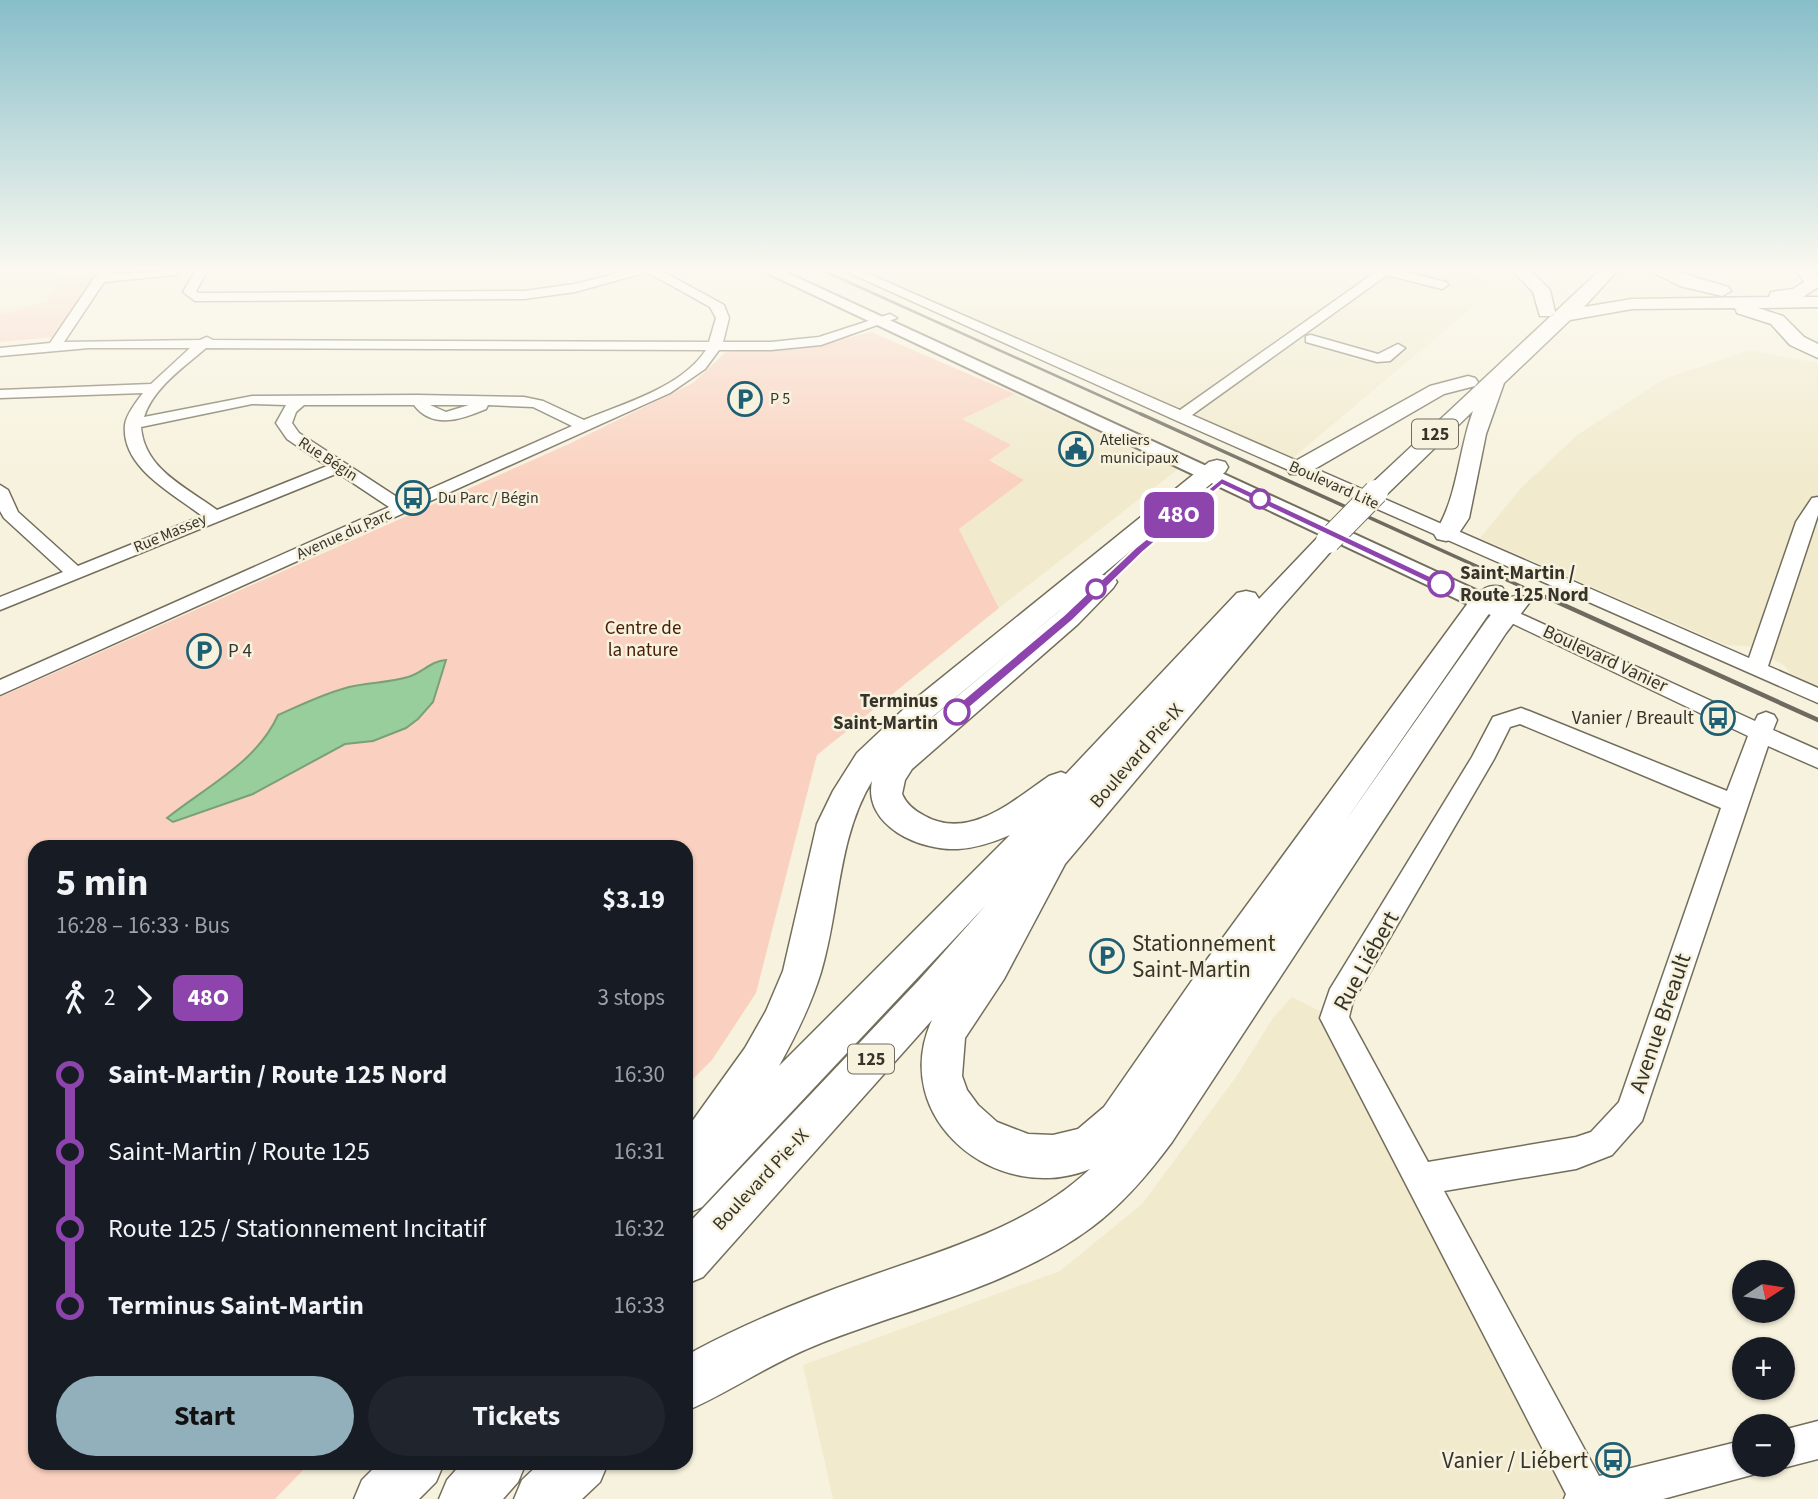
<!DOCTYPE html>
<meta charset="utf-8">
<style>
body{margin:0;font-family:"Source Sans 3",sans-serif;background:#20242c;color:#f1f3f6;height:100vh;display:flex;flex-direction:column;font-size:26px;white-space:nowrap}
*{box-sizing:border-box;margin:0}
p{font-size:23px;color:#9ea1a6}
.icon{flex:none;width:38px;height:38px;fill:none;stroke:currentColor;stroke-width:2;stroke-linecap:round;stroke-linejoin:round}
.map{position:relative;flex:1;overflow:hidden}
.panel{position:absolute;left:28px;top:840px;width:665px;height:630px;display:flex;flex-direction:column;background:#171b24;border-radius:21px;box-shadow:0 2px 5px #0004}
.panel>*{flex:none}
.badge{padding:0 14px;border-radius:10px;font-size:24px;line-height:46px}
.needle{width:46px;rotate:78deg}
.fabs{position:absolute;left:1732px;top:1260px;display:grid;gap:14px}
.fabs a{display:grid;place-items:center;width:63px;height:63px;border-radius:50%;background:#171b24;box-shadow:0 2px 5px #0004;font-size:35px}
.map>.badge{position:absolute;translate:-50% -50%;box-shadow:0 0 0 4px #fff}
.legs{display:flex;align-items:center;gap:10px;height:77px;padding:0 28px;font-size:23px}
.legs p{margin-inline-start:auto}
.head{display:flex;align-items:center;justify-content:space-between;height:119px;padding:0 28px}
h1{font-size:38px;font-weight:700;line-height:52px}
.action{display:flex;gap:14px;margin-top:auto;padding:14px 28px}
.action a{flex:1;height:80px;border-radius:42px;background:#92b0bc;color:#111;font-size:28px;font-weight:700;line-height:80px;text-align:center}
.action a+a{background:#20242c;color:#f1f3f6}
ul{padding:0 28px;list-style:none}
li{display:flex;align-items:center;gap:24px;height:77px;font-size:26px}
li i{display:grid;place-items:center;width:10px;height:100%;margin:0 9px;background:currentColor}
li i::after{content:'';width:18px;height:18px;margin:-9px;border:5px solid;border-radius:50%;background:#171b24}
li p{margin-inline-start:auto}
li:first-child i{background:linear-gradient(#0000 50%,currentColor 0)}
li:last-child i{background:linear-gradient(currentColor 50%,#0000 0)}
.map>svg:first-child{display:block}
.built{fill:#f1eacd}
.green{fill:#fad1c0}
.water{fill:#97ce9b;stroke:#7aa079;stroke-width:2}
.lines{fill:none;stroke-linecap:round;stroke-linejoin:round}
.minor-casing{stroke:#736e5c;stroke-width:3}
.major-casing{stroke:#736e5c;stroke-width:4}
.highway-casing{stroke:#736e5c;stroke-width:3}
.minor{fill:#fff;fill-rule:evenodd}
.major{fill:#fff;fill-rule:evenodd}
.highway{fill:#fff;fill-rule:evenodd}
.rail-far2{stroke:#6e6a5f;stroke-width:2.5}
.rail-far1{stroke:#6e6a5f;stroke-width:3.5}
.rail{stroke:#6e6a5f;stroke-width:4.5}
.highway-bridge-casing{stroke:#736e5c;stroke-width:26;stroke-linecap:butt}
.highway-bridge{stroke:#fff;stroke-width:24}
.line-1{fill:#8e44ad;stroke:#fff;stroke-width:2}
.stop-1-dot{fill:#fff;stroke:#8e44ad;stroke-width:3.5}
.labels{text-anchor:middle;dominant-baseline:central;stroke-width:5;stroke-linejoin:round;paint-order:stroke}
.far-poi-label{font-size:16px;fill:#36332b;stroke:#f7f2dd;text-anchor:start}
.far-street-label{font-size:16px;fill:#36332b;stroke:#f7f2dd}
.shield{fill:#f7f2dd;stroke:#706c60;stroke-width:2}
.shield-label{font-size:18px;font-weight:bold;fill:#36332b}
.stop-label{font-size:19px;font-weight:bold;fill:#36332b;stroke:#f7f2dd;text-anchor:start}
.park-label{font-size:19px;fill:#471d08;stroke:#f7f2dd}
.poi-label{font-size:19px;fill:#36332b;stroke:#f7f2dd;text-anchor:start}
.street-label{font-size:19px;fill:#36332b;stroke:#f7f2dd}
.near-poi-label{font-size:23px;fill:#36332b;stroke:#f7f2dd;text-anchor:start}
.near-street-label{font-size:23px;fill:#36332b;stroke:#f7f2dd}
</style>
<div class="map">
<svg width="1818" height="1499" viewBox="0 0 1818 1499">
<rect width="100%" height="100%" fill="#f7f2dd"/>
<path class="built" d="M0,271h59l-11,30 -48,13z
M851,271h620l22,19 -204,171z
M1749,350l69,13v323l-28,-13 -6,-8 -36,-19 -22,-1 -246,-107 41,-50 55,-52 86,-56z
M1015,394l163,75 -179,139 -40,-79 65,-49 -35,-21 21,-14 -49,-26z
M1292,997l42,21 247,481h-748l-30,-134 257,-94 82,-67 94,-127 37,-59z"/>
<path class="green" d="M59,271h41l-46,66 -54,5v-28l48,-13z
M871,332l144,62 -53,25 49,26 -22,15 35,20 -65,49 40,79 -182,147 -61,238 -44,67 -26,26v-239h-651v616h275l-35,36h-275v-802l571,-254 122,-60 33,-31 80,-4z"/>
<path class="water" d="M446,660l-13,42 -15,17 -12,9 -33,13 -28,3 -92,50 -80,28 -6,-4c40,-32 90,-56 111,-103 23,-10 47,-22 71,-28 20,-5 39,-4 59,-10 15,-4 22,-16 38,-17z"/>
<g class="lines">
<g class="minor-casing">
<path id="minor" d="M99,271h12l-2,3 71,-3 -6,4 -70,7 -40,60 136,-2 7,-3 6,3 496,2 7,-24 -6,-11 -63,-35 -72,20 -51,7 -329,2 -12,-9 12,-21h12l-11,20 2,2 326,-2 51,-7 51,-13h36l62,34 5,13 -6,24h48l48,-5 71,-23 7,4 -76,27 -50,5h-52l-14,19 -35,24 -670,302v-15l389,-173 -51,-34 -338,137v-13l63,-25 -59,-54 -4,-7v-26l8,5 10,22 60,54 124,-50c-28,-22 -81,-48 -77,-91 1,-10 11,-23 18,-32l-143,5v-8l151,-6 39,-36h-101l-89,8v-8l50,-5zM206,348l500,2c-25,38 -82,53 -122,70l-41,-19 -19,-4 -107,-2 -165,1 -108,21c9,-29 40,-50 62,-69zM252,404l34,1 -10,18 11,16 40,27 -110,44c-31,-23 -73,-41 -76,-83zM304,405h110c19,25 48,14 72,4l2,-4 45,2 39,19 -169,75 -104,-68 -7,-10 4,-11zM430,405h39l-23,7z
M845,271h17l318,139 197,-139h24l45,11 2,3 -6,4 -55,-14 -195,140 557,243 47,-136 16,-24 6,-1v18l-50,151 50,22v15l-643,-283z
M1311,335l67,19 20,-10 7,4 -15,13 -13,1 -71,-20v-6z
M1506,607l249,114 3,-6 8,-3 8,3 3,5 -4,10 45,20v18l-50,-22 -126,375 -30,34 -36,14 -132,22 155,285 146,-36v25h17l-3,8 -96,26h-99l2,-5 -246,-476 10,-29 142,-232 21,-40 28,-9 8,3 198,80 21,-55 -249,-119 -3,-4 3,-4zM1520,724l201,84 -102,294 -28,30 -15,5 -148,25 -79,-145 4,-16 141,-242 16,-32z
M1818,1421v38l-35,9 -8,-3h8v-35z"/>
</g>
<g class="major-casing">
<path id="major" d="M763,271h20l732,337 3,5 -3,5 -9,2 -9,-2z"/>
</g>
<g class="highway-casing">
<path id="highway" d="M1513,271h18l19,19 5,22 -3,4h-12l-7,-24z
M1599,271h18l-33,36 48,-8 137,-2 2,-5 22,-3 11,-7 -7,-11h17l4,6v10l-15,10h15v10l-60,1 25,8 21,21 14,7v14l-28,-13 -19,-21 -34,-11 -2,-5 -103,1 -62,11 -66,63 -18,51 -17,84 -14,21 -9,2 -9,-2 -3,-5c24,-35 24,-83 39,-123l-89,86h-16l-4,-5 4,-5z
M1650,271h24l54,16 3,4 -9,5 -42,-10z
M1468,376l7,2 3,4 -3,4 -31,8 -138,80h-16l-3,-5 3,-5 140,-78z
M1217,460l8,2 3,5 -3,5 -123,103 11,1 4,6 -4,6 -35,36 -166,145 -7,11 -3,14c5,11 13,17 23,22 45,25 90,-17 124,-40l12,-4 5,2 171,-181 9,-2 9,2 4,6 60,-63 9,-2 9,2 3,5 -61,69 -214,254 -61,115 -39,59 -3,38 5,14 11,15 19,17 31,12 25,1 25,-6 26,-22 96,-138 268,-366c12,-11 17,-20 34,-16l4,6 -18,22 -144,208 142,-202c12,-14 19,-29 40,-24l3,6 -23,30 -334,509c-23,31 -48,61 -80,85 -80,60 -186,82 -278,119 -45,18 -84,46 -128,65v-55l10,-6c53,-28 109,-51 166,-71 80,-29 165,-51 228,-110 -92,38 -203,-50 -158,-149l-229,257 -17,7v-58l234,-247 66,-74 -284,302 -16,7v-84l59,-82 21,-37 17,-40 34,-147 16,-33 24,-38 52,-49 300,-242zM1063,608l-5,4 -130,109 3,-3zM872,781c-9,45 48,70 86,68 18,-1 36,-7 52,-14l-231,231c17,-31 32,-61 42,-94 19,-63 16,-133 51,-191z
M379,1463h65l-8,19 -17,17h-65l8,-19z
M462,1463h64l-8,19 -15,17h-64l8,-19z
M540,1463h68l-8,19 -18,17h-68l8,-19z"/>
</g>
<use href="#minor" class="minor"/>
<use href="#major" class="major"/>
<use href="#highway" class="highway"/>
<path class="rail-far2" d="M824,271l321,145"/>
<path class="rail-far1" d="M1141,414l408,185"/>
<path class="rail" d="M1546,597l272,123"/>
<g class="highway-bridge-casing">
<path id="highway-bridge" d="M1328,541l48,-49"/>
</g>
<use href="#highway-bridge" class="highway-bridge"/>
</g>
<linearGradient id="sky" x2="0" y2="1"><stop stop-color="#87bec9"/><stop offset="0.56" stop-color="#fbf9f0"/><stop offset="1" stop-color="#fbf9f0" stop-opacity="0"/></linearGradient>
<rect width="1818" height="481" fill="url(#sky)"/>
<path class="line-1" d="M1222,478l225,106 -10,3 -215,-102 -79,67 -70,68 -112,95h-9v-6l112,-94 71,-67z"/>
<defs>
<g id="parking-ring" transform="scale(1.75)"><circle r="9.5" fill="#f7f2dd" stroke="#1e5f74" stroke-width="1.5"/><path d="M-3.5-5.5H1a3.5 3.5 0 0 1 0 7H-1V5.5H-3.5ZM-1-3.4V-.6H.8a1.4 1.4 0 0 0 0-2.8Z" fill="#1e5f74"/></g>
<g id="civic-ring" transform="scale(1.75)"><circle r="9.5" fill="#f7f2dd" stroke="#1e5f74" stroke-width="1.5"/><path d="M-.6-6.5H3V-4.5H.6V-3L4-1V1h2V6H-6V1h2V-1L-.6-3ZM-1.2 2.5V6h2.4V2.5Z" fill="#1e5f74"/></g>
<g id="bus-ring" transform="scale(1.75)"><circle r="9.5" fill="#f7f2dd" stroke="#1e5f74" stroke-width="1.5"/><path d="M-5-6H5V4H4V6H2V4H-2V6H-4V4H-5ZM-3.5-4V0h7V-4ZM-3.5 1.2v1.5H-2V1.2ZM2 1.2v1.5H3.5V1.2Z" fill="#1e5f74"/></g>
</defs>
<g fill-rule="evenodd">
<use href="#parking-ring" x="745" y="399"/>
<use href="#civic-ring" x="1076" y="449"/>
<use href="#bus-ring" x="413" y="498"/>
<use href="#parking-ring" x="204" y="651"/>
<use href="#bus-ring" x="1718" y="718"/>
<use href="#parking-ring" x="1107" y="956"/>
<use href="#bus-ring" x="1613" y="1460"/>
</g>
<g class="stop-1-dot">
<circle cx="1260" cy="499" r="9"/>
<circle cx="1441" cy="584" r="12"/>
<circle cx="1096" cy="589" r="9"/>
<circle cx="957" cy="712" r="12"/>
</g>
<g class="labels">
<g class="far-poi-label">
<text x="770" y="399">P 5</text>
<text x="1100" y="440">Ateliers<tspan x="1100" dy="18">municipaux</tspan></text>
<text x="438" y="498">Du Parc / Bégin</text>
</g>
<g class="far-street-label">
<text transform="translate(328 459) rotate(33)">Rue Bégin</text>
<text transform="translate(1334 485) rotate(24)">Boulevard Lite</text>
<text transform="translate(170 533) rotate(-23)">Rue Massey</text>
<text transform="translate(344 534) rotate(-24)">Avenue du Parc</text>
</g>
<g class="shield">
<rect x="1412" y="419.5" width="46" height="29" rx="5"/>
<rect x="848" y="1044.5" width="46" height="29" rx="5"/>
</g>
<g class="shield-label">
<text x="1435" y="434">125</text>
<text x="871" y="1059">125</text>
</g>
<g class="stop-label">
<text x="1460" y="573">Saint-Martin /<tspan x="1460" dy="22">Route 125 Nord</tspan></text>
<text x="938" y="701" text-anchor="end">Terminus<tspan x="938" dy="22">Saint-Martin</tspan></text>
</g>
<g class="park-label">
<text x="643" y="628">Centre de<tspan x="643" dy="22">la nature</tspan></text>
</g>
<g class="poi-label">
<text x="228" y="651">P 4</text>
<text x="1694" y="718" text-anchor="end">Vanier / Breault</text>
</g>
<g class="street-label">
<text transform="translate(1605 659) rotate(25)">Boulevard Vanier</text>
<text transform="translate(1137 756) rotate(-49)">Boulevard Pie-IX</text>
<text transform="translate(761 1180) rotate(-47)">Boulevard Pie-IX</text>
</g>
<g class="near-poi-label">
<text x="1132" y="943">Stationnement<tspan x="1132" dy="26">Saint-Martin</tspan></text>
<text x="1588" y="1460" text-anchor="end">Vanier / Liébert</text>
</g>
<g class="near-street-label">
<text transform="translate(1366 961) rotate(-61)">Rue Liébert</text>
<text transform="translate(1660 1023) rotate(-71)">Avenue Breault</text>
</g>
</g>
</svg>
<div class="fabs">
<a><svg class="needle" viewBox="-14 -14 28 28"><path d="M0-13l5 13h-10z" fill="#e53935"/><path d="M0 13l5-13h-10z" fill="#9ea1a6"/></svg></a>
<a>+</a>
<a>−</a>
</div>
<b class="badge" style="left:1179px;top:515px;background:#8e44ad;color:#fff">48O</b>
<section class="panel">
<div class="head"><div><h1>5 min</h1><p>16:28 – 16:33 · Bus</p></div><b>$3.19</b></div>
<div class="legs"><svg class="icon" aria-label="walk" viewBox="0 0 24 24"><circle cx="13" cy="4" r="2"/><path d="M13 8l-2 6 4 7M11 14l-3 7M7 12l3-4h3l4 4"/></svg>2<svg class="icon" aria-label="forward" viewBox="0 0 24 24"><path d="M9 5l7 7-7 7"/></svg><b class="badge" style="background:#8e44ad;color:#fff">48O</b><p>3 stops</p></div>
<ul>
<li><i style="color:#8e44ad"></i><b>Saint-Martin / Route 125 Nord</b><p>16:30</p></li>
<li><i style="color:#8e44ad"></i><span>Saint-Martin / Route 125</span><p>16:31</p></li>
<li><i style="color:#8e44ad"></i><span>Route 125 / Stationnement Incitatif</span><p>16:32</p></li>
<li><i style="color:#8e44ad"></i><b>Terminus Saint-Martin</b><p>16:33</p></li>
</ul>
<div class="action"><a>Start</a><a>Tickets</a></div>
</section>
</div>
